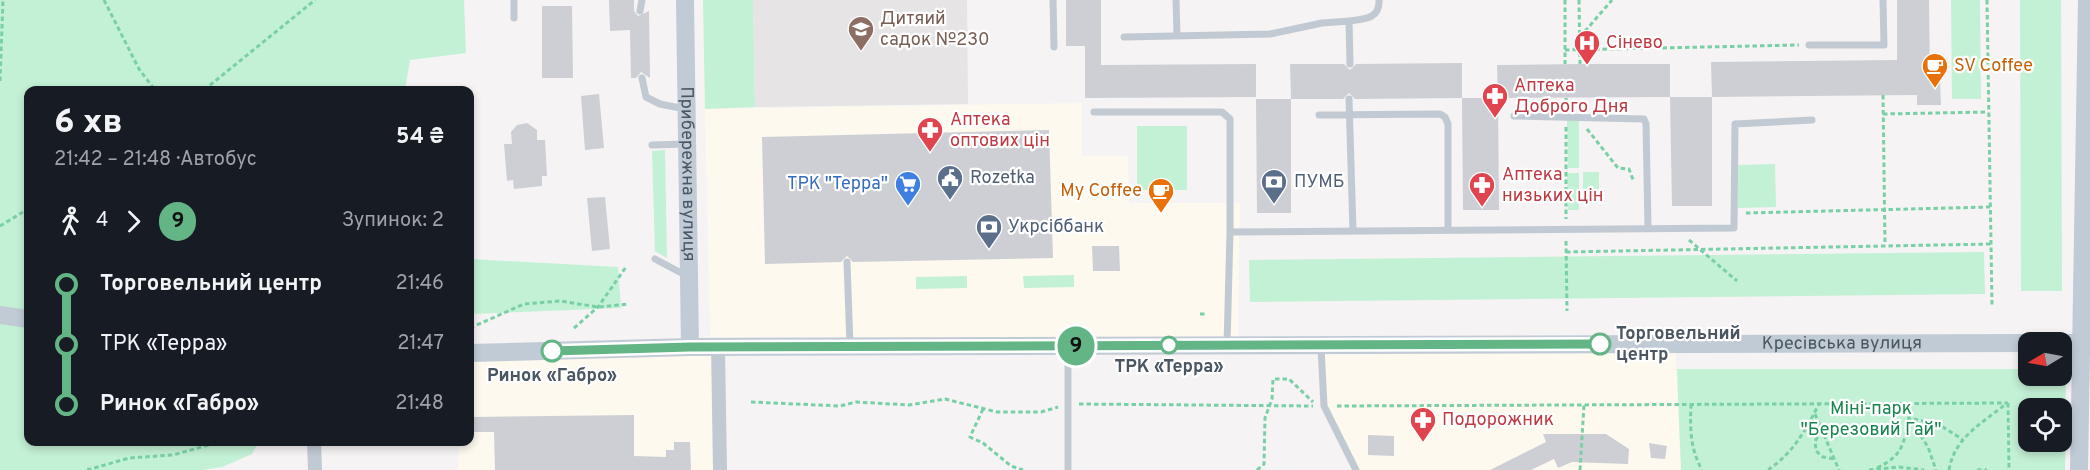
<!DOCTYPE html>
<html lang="uk">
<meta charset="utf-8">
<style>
body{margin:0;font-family:Overpass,sans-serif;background:#20242c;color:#f1f3f6;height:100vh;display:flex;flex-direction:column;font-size:22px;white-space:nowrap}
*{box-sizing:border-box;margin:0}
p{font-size:20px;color:#9ea1a6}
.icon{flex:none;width:33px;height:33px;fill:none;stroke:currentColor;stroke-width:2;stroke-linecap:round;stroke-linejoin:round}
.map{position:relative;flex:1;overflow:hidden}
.details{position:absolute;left:24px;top:86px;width:450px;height:360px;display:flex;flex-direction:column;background:#171b24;border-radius:12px;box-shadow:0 3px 9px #0003}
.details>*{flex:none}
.badge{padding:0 12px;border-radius:20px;font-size:21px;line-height:39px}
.needle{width:39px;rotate:260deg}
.tools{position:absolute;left:2018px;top:332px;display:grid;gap:12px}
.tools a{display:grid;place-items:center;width:54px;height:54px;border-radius:12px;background:#171b24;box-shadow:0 3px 9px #0003;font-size:30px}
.map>.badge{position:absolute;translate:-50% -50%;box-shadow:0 0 0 3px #fff}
.legs{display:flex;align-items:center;gap:9px;height:66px;padding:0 30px;font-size:20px}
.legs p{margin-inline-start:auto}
.head{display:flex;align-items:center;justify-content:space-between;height:102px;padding:0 30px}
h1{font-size:33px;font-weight:800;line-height:45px}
ul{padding:0 30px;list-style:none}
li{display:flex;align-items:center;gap:21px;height:60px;font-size:22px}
li i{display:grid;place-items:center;width:9px;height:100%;margin:0 8px;background:currentColor}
li i::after{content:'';width:15px;height:15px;margin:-8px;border:4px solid;border-radius:50%;background:#171b24}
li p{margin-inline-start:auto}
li:first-child i{background:linear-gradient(#0000 50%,currentColor 0)}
li:last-child i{background:linear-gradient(currentColor 50%,#0000 0)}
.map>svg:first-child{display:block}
.commercial{fill:#fdf9ef}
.education{fill:#e6e4e5}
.green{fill:#c3f1d5;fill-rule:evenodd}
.building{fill:#cdcfd5}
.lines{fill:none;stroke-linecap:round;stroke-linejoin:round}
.path{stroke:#7ad0a6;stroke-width:3;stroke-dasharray:4.5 3;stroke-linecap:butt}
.lane{stroke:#c1cad2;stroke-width:7}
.street{stroke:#c1cad2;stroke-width:14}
.secondary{stroke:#c1cbd6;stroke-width:18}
.line-1-casing{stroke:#fff;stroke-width:14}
.line-1{stroke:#64b586;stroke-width:9}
.stop-1-dot{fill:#fff;stroke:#64b586;stroke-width:3}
.labels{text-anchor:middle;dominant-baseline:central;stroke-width:4.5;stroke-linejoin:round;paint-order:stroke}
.education-label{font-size:18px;fill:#785e54;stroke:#fff;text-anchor:start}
.health-label{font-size:18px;fill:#be3a42;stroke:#fff;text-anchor:start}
.food-label{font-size:18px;fill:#c56008;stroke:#fff;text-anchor:start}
.street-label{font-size:18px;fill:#4a5661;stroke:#fff}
.service-label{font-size:18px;fill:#4e5e75;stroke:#fff;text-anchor:start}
.shop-label{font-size:18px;fill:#366cbe;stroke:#fff;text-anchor:end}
.stop-label{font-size:18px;font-weight:bold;fill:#4a5661;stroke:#fff}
.park-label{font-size:18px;fill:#17864f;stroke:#fff}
</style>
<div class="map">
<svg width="2090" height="470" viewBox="0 0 2090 470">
<rect width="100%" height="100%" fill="#f5f3f3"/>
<path class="commercial" d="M1082,103v53h46l1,47h111l-2,135 -528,-1 -5,-228z
M1675,344l6,126h-325l-32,-64 -3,-61z
M718,347l2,123h-262l1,-29h11v-88z"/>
<path class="education" d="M753,0h214l1,104 -213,3z"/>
<path class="green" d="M0,0h464l2,53 -56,7 -5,30h-377v351h231l-7,13 -30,13 -20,3h-202z
M703,0h50l2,107 -50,2z
M1951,0h29l1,99h-29z
M2020,0h41l1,291h-41z
M1567,118h12v50h-11z
M1137,126h50v64h-50z
M665,150v1l2,107 -12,-7 -3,-100z
M1775,164l1,43 -38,1 -1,-43z
M1583,172h16v29h-16z
M1567,173h12v37h-11z
M1984,252l1,42 -735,8 -1,-42z
M470,259l148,8 3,41 -151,6z
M1074,275v12l-50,1 -1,-12z
M967,276v12l-51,1v-12z
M1677,369h351v6h33v-6h5l-1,101h-384zM2028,408h33v33h-33z"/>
<path class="building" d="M609,0h25v11l4,5 11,-5 1,67 -9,-6 -5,6h-5l-1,-48 -20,1z
M1066,0h35v65l155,-1v33l-171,1v-52h-19z
M1897,0h32l1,82h10l1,23h-24v-10l-205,2 -1,-35 186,-2z
M542,6h30l1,72h-31z
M1462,63v35l-107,1 -6,-6 -6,6h-52l-1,-35h54l6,6 6,-6z
M1580,64h90v33l-172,1 -1,-33z
M599,94l5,54 -19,2 -4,-54z
M1670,97h42v109h-40z
M1462,98h36l1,112h-36z
M1256,99h35v114h-34z
M527,123l10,7v10h8l2,36h-5v10l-28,3 -1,-9 -6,1 -3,-37h8l-1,-12 6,-7z
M1049,130l4,128 -200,4 -6,-6 -6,6 -76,2 -3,-127z
M605,197l5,52 -18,2 -5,-53z
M1092,246h27l1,25h-27z
M634,415v41l32,1v-7h8v-8h16l1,28h-196l-1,-38h-20l-1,-15z
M1543,434h63l23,15 -1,15 -56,-2 -14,6 -4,-9 -23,11h-41l56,-28z
M1368,435l26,1v20l-26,-1z
M1649,443l18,3 -2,13 -14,-1z"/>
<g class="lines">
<path class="path" d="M104,0l35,69 16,21
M1565,0v64
M1579,0l1,64
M1987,0l5,305
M1580,37l32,-37
M1565,50l234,-5
M0,81l3,-81
M204,90l111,-90
M1883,95l2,149
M1566,98v7
M1883,114l105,-2
M1566,127v92
M1587,129l31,39 11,1 5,13
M1746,213l244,-6
M0,226l28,-17
M1689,240l48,41
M1566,241l1,70
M1566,252l425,-8
M1200,314h7
M470,328l54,-24 36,-3 38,6 31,-3
M574,328l24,-21 28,-40
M751,402l89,4 16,-4 53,3 36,-6 52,13h44l17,-5
M2008,403l1,67
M1079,404l234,2
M1691,404c-1,25 -1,44 11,66
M1900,404l28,43 8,23
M1337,406l671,-3
M983,409l-13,28 13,6 28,23 12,4
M1815,414l24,56
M1822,431l-7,10 1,10 7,6 12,2
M1877,468c26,-13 26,-22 32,-50l29,6 24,15
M87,470l42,-12 44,-3 50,-14
M1257,470l7,-6 1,-46 7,-19 1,-20h16l24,23
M1580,470l4,-65
M1768,470c26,-18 37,-39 51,-66
M1869,470l30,-3 25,3
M1949,470c5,-32 33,-47 57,-66
M1977,470h10"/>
<path class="lane" d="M1053,0l1,47
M1176,0l1,35
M640,11l2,-11
M514,18v-18
M1349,21c15,-2 31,-2 30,-21
M1124,37l146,-3 52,-11 27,-2 1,43
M1809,45h75l-1,-45
M642,78l4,19 14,7 25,5
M1349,99l4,132
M1094,112h128l8,7v113
M1319,115l121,-1 5,3 3,7v106
M1514,116l130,3 2,5 2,104
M652,145l33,-1
M655,259l32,17
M847,262l3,84
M1227,345l3,-113 504,-4 1,-104 77,-4
M1321,347l3,59 32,64
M1068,470v-122"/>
<path class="street" d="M718,347l2,123
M314,441l1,29"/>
<g class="secondary">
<path id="s1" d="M685,0l5,347"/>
<path d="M0,315l28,4"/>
<path d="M2061,343h20"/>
<path id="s2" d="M470,353l220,-6 1338,-4"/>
<path d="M2079,470l8,-470"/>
</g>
</g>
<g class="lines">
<g class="line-1-casing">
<path id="line-1" d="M552,351l138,-4 910,-3"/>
</g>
<use href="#line-1" class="line-1"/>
</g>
<defs>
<g id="school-pin" transform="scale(1.35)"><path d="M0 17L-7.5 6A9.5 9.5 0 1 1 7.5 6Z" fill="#8d6e63" stroke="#fff"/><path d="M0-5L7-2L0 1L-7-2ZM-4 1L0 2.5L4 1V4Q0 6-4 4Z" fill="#fff"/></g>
<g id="hospital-pin" transform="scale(1.35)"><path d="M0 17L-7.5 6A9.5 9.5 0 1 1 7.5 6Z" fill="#e0444e" stroke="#fff"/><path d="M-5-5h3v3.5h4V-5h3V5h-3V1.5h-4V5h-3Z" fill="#fff"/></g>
<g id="cafe-pin" transform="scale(1.35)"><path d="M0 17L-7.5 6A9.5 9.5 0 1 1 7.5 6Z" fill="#e8710a" stroke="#fff"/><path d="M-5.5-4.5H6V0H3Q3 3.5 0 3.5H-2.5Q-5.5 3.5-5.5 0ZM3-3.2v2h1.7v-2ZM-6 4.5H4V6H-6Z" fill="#fff"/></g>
<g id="pharmacy-pin" transform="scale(1.35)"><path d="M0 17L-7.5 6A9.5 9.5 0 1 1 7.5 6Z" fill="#e0444e" stroke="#fff"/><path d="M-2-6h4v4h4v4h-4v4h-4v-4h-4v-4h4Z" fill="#fff"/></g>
<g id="civic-pin" transform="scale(1.35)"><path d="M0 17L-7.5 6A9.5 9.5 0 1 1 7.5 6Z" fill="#5c6f8a" stroke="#fff"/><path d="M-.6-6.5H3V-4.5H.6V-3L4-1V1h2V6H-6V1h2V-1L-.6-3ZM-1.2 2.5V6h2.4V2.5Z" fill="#fff"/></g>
<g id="bank-pin" transform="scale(1.35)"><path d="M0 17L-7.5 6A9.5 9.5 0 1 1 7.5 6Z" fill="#5c6f8a" stroke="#fff"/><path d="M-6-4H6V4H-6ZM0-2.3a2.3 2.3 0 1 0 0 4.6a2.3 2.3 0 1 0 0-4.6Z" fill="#fff"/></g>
<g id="supermarket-pin" transform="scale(1.35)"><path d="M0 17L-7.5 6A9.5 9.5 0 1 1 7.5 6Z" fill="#3f7fe0" stroke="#fff"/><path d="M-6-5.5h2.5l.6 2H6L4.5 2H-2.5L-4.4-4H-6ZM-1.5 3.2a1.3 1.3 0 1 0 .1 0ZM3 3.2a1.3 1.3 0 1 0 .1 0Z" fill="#fff"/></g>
</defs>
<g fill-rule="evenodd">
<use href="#school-pin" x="861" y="29"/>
<use href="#hospital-pin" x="1587" y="43"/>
<use href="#cafe-pin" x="1935" y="66"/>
<use href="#pharmacy-pin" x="1495" y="96"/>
<use href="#pharmacy-pin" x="930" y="130"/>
<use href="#civic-pin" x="950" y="178"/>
<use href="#bank-pin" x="1274" y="182"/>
<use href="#supermarket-pin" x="908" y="184"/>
<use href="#pharmacy-pin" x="1482" y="185"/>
<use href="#cafe-pin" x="1161" y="191"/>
<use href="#bank-pin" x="989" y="227"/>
<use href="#pharmacy-pin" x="1423" y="420"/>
</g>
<g class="stop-1-dot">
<circle cx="1600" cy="344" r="10"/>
<circle cx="1169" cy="345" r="8"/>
<circle cx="552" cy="351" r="10"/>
</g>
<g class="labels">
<g class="education-label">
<text x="880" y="19">Дитяий<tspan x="880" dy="21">садок №230</tspan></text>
</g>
<g class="health-label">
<text x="1606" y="43">Сінево</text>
<text x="1514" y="86">Аптека<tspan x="1514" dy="21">Доброго Дня</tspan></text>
<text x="950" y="120">Аптека<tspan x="950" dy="21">оптових цін</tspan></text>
<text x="1502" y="175">Аптека<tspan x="1502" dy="21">низьких цін</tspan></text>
<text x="1442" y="420">Подорожник</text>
</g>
<g class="food-label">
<text x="1954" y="66">SV Coffee</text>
<text x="1142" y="191" text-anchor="end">My Coffee</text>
</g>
<g class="street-label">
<text stroke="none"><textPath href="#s1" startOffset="174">Прибережна вулиця</textPath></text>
<text stroke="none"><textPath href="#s2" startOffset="1372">Кресівська вулиця</textPath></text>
</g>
<g class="service-label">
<text x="970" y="178">Rozetka</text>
<text x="1294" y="182">ПУМБ</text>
<text x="1008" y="227">Укрсіббанк</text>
</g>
<g class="shop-label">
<text x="888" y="184">ТРК "Терра"</text>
</g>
<g class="stop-label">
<text x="1616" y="334" text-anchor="start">Торговельний<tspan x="1616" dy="21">центр</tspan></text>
<text x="1169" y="367">ТРК «Терра»</text>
<text x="552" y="376">Ринок «Габро»</text>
</g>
<g class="park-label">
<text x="1871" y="409">Міні-парк<tspan x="1871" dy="21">"Березовий Гай"</tspan></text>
</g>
</g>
</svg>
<div class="tools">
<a><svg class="needle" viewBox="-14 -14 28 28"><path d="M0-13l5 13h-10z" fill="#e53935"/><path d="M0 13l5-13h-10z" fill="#9ea1a6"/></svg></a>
<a><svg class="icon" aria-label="locate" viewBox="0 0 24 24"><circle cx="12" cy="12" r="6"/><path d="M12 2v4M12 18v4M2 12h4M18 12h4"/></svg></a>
</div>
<b class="badge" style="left:1076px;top:346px;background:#64b586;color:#111">9</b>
<section class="details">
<div class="head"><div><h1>6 хв</h1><p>21:42 – 21:48 · Автобус</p></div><b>54 ₴</b></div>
<div class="legs"><svg class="icon" aria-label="walk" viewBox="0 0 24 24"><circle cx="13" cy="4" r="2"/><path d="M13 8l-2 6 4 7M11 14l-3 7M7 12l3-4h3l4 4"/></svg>4<svg class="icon" aria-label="forward" viewBox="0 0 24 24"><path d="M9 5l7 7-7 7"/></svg><b class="badge" style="background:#64b586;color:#111">9</b><p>Зупинок: 2</p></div>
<ul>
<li><i style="color:#64b586"></i><b>Торговельний центр</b><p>21:46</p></li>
<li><i style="color:#64b586"></i><span>ТРК «Терра»</span><p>21:47</p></li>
<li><i style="color:#64b586"></i><b>Ринок «Габро»</b><p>21:48</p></li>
</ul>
</section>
</div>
